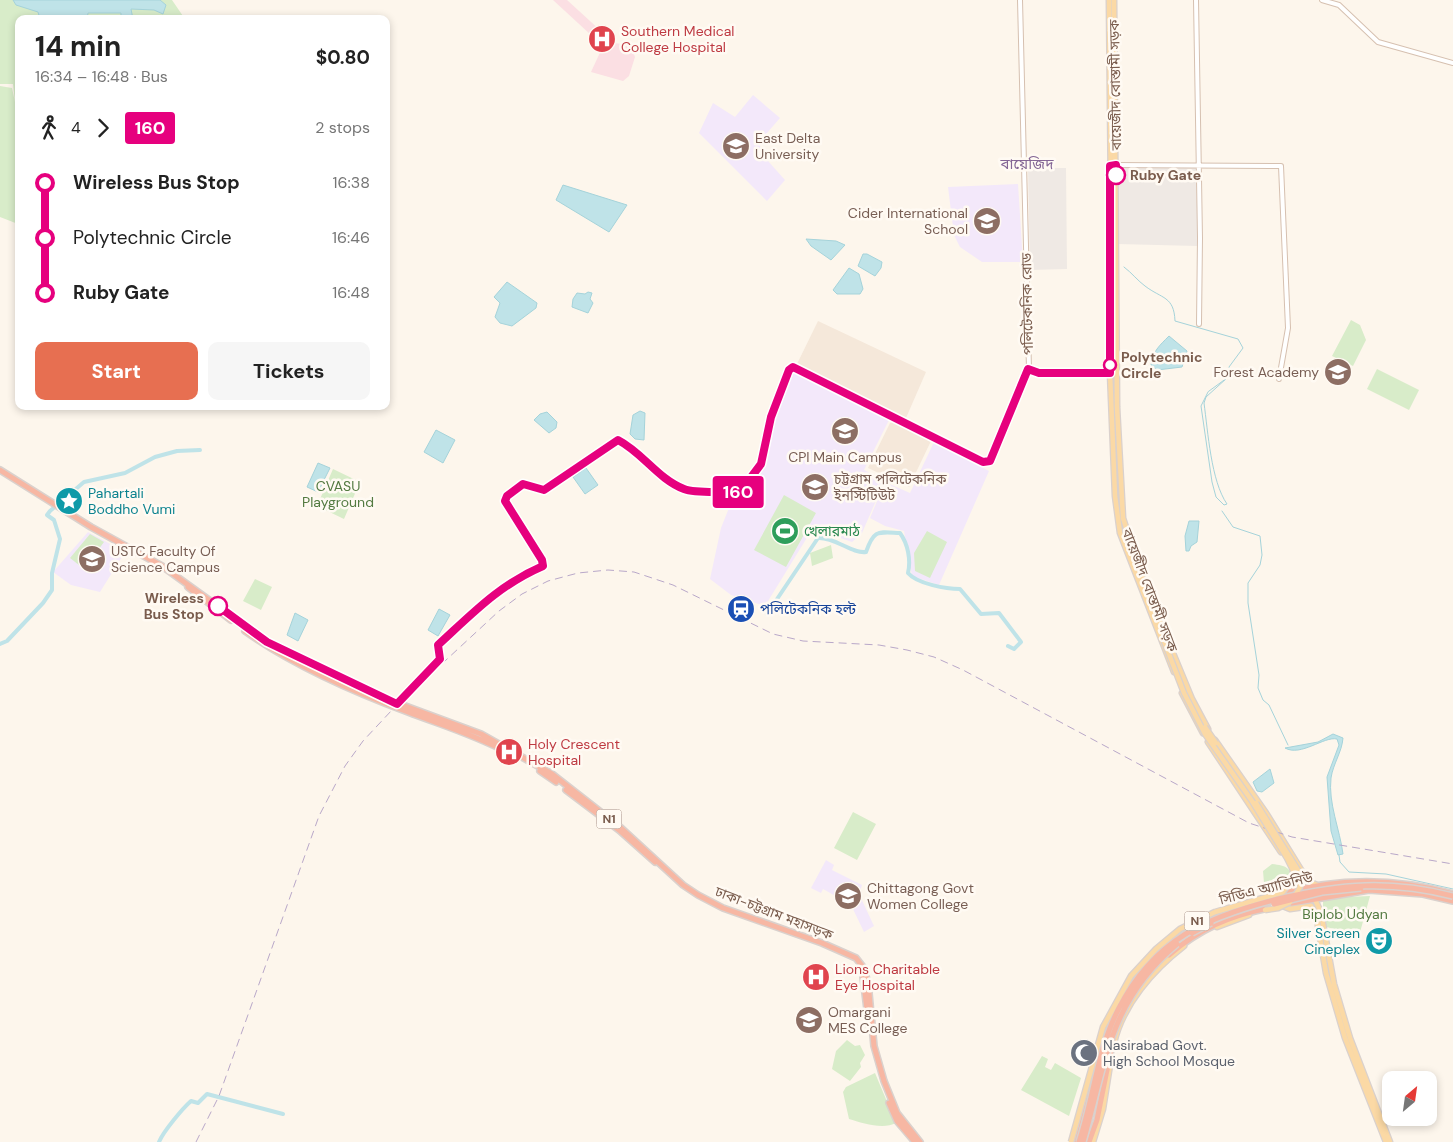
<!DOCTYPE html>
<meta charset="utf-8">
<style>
body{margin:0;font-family:"DM Sans","Noto Sans Bengali",sans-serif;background:#f6f6f6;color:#222;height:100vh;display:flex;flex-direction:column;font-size:19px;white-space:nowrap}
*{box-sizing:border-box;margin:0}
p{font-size:16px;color:#767676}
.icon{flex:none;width:28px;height:28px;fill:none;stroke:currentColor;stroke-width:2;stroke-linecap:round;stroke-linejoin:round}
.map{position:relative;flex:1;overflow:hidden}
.side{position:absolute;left:15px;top:15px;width:375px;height:395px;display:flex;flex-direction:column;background:#fff;border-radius:10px;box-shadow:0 2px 8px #0003}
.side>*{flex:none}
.badge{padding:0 10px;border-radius:4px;font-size:18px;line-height:32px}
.needle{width:32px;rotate:29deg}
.controls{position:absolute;left:1382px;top:1071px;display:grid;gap:10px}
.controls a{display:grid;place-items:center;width:55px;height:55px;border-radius:10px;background:#fff;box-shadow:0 2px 8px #0003;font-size:25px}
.map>.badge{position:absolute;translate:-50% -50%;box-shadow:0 0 0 2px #fff}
.legs{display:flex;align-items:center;gap:8px;height:55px;padding:0 20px;font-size:16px}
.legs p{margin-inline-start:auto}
.head{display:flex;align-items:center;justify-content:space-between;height:85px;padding:0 20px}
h1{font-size:28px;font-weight:700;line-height:38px}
.button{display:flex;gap:10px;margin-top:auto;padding:10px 20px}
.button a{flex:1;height:58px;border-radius:10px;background:#e76f51;color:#fff;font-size:20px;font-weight:700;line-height:58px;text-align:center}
.button a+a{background:#f6f6f6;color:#222}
ul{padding:0 20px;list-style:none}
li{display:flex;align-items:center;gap:18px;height:55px;font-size:19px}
li i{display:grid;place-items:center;width:8px;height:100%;margin:0 6px;background:currentColor}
li i::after{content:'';width:12px;height:12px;margin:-6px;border:4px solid;border-radius:50%;background:#fff}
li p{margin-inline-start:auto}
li:first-child i{background:linear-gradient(#0000 50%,currentColor 0)}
li:last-child i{background:linear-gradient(currentColor 50%,#0000 0)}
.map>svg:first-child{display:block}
.residential{fill:#f5e8da}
.industrial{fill:#efe9e4}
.education{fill:#f3e8fa}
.medical{fill:#fbdfe3}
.green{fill:#d8ecc9}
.water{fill:#bfe3e8;stroke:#a5d3da}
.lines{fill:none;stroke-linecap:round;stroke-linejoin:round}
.stream{stroke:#a5d3da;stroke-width:1}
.canal{stroke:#bfe3e8;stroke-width:4}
.secondary-casing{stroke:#d6c0b0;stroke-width:6}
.primary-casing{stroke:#dad1cd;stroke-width:7}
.highway-casing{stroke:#dad1cd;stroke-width:8}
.secondary{stroke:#fff;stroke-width:4}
.primary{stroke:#fbd9a5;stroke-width:4.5}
.highway{stroke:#f7b7a3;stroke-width:5}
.rail{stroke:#b9a8c9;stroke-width:1;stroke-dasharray:8 5;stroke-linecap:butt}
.primary-bridge-casing{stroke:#dad1cd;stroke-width:7;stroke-linecap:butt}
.highway-bridge-casing{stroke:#dad1cd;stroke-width:8;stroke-linecap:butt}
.primary-bridge{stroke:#fbd9a5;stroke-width:4.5}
.highway-bridge{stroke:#f7b7a3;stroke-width:5}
.line-1-casing{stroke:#fff;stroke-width:11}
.line-1{stroke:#e6007e;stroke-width:8}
.stop-1-dot{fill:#fff;stroke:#e6007e;stroke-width:2.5}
.labels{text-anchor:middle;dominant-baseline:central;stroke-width:5;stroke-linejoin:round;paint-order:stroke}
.shield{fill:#fffaf3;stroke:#a28b7f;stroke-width:1}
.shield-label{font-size:12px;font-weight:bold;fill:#7a5c4d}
.health-label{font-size:14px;fill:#be3a42;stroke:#fffaf3;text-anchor:start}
.street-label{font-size:14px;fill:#7a5c4d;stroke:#fffaf3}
.education-label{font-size:14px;fill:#785e54;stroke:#fffaf3;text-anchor:start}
.stop-label{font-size:14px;font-weight:bold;fill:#7a5c4d;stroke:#fffaf3;text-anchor:start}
.park-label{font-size:14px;fill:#537a41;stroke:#fffaf3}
.culture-label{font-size:14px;fill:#0d838f;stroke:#fffaf3;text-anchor:start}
.leisure-label{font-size:14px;fill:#27864d;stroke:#fffaf3;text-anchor:start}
.transit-label{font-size:14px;fill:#164399;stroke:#fffaf3;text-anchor:start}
.worship-label{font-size:14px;fill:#5b616d;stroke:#fffaf3;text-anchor:start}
.neighbourhood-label{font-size:15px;fill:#846695;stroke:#fffaf3}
</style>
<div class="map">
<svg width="1453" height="1142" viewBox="0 0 1453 1142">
<rect width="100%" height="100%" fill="#fdf6ec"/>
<path class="residential" d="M818,321l108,51 -20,46 -109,-54z
M893,422l38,19 -22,46 -41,-19 22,-45z"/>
<path class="industrial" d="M1118,166l78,1 2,79 -81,-2z
M1028,168h38l1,101 -37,1z"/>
<path class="education" d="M753,95l27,23 -20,23v11l25,28 -18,21 -68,-68 14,-30 22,14z
M1018,184l5,78h-41l-22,-15 -6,-12 -6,-48z
M794,371l95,49 -25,50 21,10 -23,53 -10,9 -29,-10 -15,4 -43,70 -34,-11 -21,-16 11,-51 10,-25 12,-10 20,-27 7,-35 10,-33z
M934,442l55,29 -50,114 -27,-9 -8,-45 -19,-5 -15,-8 15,-36 25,11z
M88,532l37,20 -25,40 -29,-7 -18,-13z
M826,860l8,5 -2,5 30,15 -3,9 15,32 -10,6 -12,-25 -2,3 -12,-6 1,-6 -16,-9 -2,4 -10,-5z"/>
<path class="medical" d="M553,0h14l47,43 8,1 10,5 3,8 -6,19 -6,5 -32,-9 12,-26z"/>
<path class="green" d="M0,0h172l13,19h-166l-1,205 -18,-7v-131l12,2 3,14 -2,-18h-13z
M1351,320l9,5 6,15 -13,26 -21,-10z
M1377,369l42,21 -10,20 -42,-21z
M333,469l27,13 -16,37 -27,-13z
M784,495l32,18 -30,54 -32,-17z
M927,531l20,11 -17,36 -15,-7 -1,-18z
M90,534l14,8 -20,27 -14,-11z
M831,545l2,13 -21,8 -2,-13z
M255,579l17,8 -11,23 -18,-9z
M853,812l23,12 -19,36 -23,-12z
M1272,864c15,2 18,3 22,18 -9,11 -21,8 -30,1l-1,-12z
M1370,896l-11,40 -36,-10v-28z
M847,1040l8,6 5,-1 5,10 -5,8 1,4 -11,14 -18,-12 4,-18z
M1042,1056l6,3 -3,8 6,3 4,-7 26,15 -12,38 -48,-26z
M875,1073l21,50c-13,7 -34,0 -47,-4l-6,-27 3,-5z"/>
<path class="water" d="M13,0h147l6,5 -3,9 -9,-4 -23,-1 2,10h-12v-6h-33l-1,6h-47l-2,-7 -22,-7z
M563,185l64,20 -18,27 -53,-32z
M806,239l30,2 9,4 -14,15 -20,-14z
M863,254h4l15,8 -1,6 -6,8 -17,-10z
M849,268l10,6 4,15 -3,5h-23l-4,-4z
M507,282l30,21 -1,5 -24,18 -12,-3 -5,-6 5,-14 -6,-6z
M588,292l4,1 -2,6 3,4 -5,10 -16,-6 1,-8 4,-6 8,1z
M1169,336l18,15 -5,16 -25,3 -6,-5c2,-14 8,-19 18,-29z
M640,411l5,2 -1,27 -9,-1 -5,-5 3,-19z
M547,412l10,10 -1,6 -7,5 -15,-13 6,-6z
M436,430l19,10 -12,23 -19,-11z
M318,463l12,5 -12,24 -11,-5z
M586,468l12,17 -13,9 -12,-17z
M1189,521h10l-2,21 -6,4 -2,5h-3l-1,-15z
M439,609l11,6 -12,21 -10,-6z
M295,613l13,7 -10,21 -11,-6z
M1333,734l10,4c-1,14 -10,26 -12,40 -3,25 9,52 12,76l-5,1 -7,-24 -4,-54 12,-32 -2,-6c-13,-3 -36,18 -52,9l33,-6z
M1270,769l4,14 -12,9 -5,-1 -4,-9z"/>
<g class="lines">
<path class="stream" d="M1124,267c8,6 14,14 21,19 17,13 29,10 30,35l63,18 5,9 -14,19 2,9 -4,2
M1227,378l-21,19 -2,6c4,29 7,78 23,101l-3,1 -8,-8 -4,-15 -11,-76 7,-14z
M1222,511l11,16 27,9 2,19 -2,10 -12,18v20l11,72 -1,13 5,12 6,5 19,40
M1339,855l1,7 9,10 37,2 67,15"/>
<path class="canal" d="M767,614l51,-76c17,-1 34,16 48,14 8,-23 12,-20 34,-19 8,11 11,27 8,40 9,11 39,16 52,16l21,25 18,-1 22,29 -7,7 -6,-3
M0,644l7,-3 36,-38 9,-13v-17l8,-34 -6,-19 -7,-5 3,-4 34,-29 41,-9 30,-16 22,-6 23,-1
M159,1142c4,-10 23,-33 32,-41l7,2 9,-9 76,20"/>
<g class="secondary-casing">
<path id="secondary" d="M1196,0l4,238 -1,86
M1322,0l17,5 39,37 75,21
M1112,165l169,1 7,162 -9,51
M1029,369l10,4h71
M397,704l41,-42 2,-3 -2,-14c35,-32 61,-60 105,-79l-1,-6 -37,-59 2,-5 16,-12 20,6 76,-50c24,13 39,40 65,49 13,5 41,2 56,3l21,-28 10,-47 18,-47 4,-3 190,95 7,-1 39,-92 -9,-369"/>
</g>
<g class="primary-casing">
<path id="primary" d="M1109,0l3,296 -2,77 5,123 5,37 54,139
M1114,0l3,407 6,111 21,65 48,116 16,30
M1147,598l15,38
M1182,693l21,40
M1215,740l51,73 42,68 9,4
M1208,742l73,110
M1293,871l5,10 -3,9
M1314,897l7,16 13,71 16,54 40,104
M1280,905l10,4 21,-3 6,14 9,53 19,65 41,104
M1217,927l32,-12
M1114,1043c9,-39 39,-73 70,-97
M1093,1142l10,-33 7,-44"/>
</g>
<g class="highway-casing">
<path id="highway" d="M0,470l91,57 71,39 105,76 114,55 100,37 71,40 69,54 62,57 15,10 25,13 99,35 34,15 7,9 5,16 6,63 10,35 13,32 23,29
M188,587l43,33
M245,631c48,34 109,61 163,81 34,13 67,23 99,40
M540,771l16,11
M566,790l53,40 36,32
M1280,894c57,-16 116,-16 173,0
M1286,904l83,-14 54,4 30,7
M1169,955c30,-26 60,-39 99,-47
M863,977l6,48
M889,1103l8,18 18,21
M1073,1142l16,-57
M1089,1142l8,-22 16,-80"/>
</g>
<use href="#secondary" class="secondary"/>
<use href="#primary" class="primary"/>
<use href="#highway" class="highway"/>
<path class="rail" d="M196,1142l23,-46 100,-280 26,-50 18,-25 29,-31 107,-99 23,-17 26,-13 30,-8 30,-3 26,2 39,13 100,49 30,7 76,4 28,5 27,7 29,13 286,153 43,14 161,27"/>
<g class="primary-bridge-casing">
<path id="primary-bridge" d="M1205,727l11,16
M1256,803l45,72 -1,12 -5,9
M1265,910l13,-2 12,-6
M1071,1142l32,-115 28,-51 25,-27 24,-20 35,-17 68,-20 10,-14v-8l-6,-12 -35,-57 -47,-67 -21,-41 -22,-57"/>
</g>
<g class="highway-bridge-casing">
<path id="highway-bridge" d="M1274,904l48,-12 39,-4
M1192,933l19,-10
M1079,1142c15,-44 18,-92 40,-134 36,-69 87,-91 159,-109 62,-15 112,-19 175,-3
M1083,1142c23,-80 26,-141 94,-198"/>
</g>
<use href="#primary-bridge" class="primary-bridge"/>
<use href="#highway-bridge" class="highway-bridge"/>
</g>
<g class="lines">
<g class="line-1-casing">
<path id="line-1" d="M218,606l49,36 130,62 43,-45 -2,-14c35,-32 61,-60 105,-79l-1,-6 -37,-59 2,-5 16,-12 21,6 74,-50c25,13 40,39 66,49 13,5 41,2 56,3l21,-28 10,-47 18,-47 4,-3 190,95 7,-1 38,-92 11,4h71v-207l6,-1v10"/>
</g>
<use href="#line-1" class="line-1"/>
</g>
<defs>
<g id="hospital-disc" transform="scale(1.4375)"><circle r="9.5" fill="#e0444e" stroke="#fffaf3"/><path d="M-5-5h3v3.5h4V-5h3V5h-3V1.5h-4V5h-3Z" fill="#fff"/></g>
<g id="university-disc" transform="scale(1.4375)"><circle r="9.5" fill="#8d6e63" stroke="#fffaf3"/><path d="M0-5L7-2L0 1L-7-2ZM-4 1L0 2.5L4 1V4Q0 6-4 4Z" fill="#fff"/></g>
<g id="school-disc" transform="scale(1.4375)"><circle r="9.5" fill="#8d6e63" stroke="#fffaf3"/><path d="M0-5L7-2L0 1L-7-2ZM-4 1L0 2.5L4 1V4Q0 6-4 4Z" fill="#fff"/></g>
<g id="sight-disc" transform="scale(1.4375)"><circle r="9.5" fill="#0f9aa8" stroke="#fffaf3"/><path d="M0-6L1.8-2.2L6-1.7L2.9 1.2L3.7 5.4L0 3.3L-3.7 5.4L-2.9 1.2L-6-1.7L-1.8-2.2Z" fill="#fff"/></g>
<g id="stadium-disc" transform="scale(1.4375)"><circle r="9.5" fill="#2e9e5b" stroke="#fffaf3"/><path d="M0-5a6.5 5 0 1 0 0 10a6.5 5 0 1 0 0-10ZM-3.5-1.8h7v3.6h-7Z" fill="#fff"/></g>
<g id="station-disc" transform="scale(1.4375)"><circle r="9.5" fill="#1a4fb4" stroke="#fffaf3"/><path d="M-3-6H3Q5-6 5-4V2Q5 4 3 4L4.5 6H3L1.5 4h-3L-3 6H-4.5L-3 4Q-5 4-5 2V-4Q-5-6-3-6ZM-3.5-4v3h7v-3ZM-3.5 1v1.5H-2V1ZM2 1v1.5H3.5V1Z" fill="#fff"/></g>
<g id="theatre-disc" transform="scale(1.4375)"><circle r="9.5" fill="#0f9aa8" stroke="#fffaf3"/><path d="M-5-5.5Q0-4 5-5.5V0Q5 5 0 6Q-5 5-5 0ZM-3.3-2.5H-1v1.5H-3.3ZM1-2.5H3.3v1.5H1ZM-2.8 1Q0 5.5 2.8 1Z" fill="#fff"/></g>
<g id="mosque-disc" transform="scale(1.4375)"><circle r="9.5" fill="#6b7280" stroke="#fffaf3"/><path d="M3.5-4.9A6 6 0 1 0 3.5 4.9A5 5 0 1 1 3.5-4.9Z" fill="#fff"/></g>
</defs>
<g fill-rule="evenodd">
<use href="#hospital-disc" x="602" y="39"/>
<use href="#university-disc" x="736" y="146"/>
<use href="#school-disc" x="987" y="221"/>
<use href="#university-disc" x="1338" y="372"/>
<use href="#university-disc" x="845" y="431"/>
<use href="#university-disc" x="815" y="487"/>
<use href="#sight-disc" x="69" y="501"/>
<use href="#stadium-disc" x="785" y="531"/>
<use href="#university-disc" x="92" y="559"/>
<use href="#station-disc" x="741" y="609"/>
<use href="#hospital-disc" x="509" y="752"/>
<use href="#university-disc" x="848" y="896"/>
<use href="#theatre-disc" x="1379" y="941"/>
<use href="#hospital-disc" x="816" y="977"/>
<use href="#university-disc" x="809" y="1020"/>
<use href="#mosque-disc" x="1084" y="1053"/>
</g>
<g class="stop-1-dot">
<circle cx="1116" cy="175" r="9"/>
<circle cx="1110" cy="365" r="6"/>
<circle cx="218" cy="606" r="9"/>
</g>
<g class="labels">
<g class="shield">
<rect x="596.5" y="809.5" width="25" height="19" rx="4"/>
<rect x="1184.5" y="911.5" width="25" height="19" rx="4"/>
</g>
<g class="shield-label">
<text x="609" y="819">N1</text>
<text x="1197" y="921">N1</text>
</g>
<g class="health-label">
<text x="621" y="31">Southern Medical<tspan x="621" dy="16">College Hospital</tspan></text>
<text x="528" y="744">Holy Crescent<tspan x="528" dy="16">Hospital</tspan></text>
<text x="835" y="969">Lions Charitable<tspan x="835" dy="16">Eye Hospital</tspan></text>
</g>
<g class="street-label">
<text transform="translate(1115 85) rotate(-91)">বায়েজীদ বোস্তামী সড়ক</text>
<text transform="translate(1027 304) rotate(-91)">পলিটেকনিক রোড</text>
<text transform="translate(1150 590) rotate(69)">বায়েজীদ বোস্তামী সড়ক</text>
<text transform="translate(1266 888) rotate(-14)">সিডিএ অ্যাভিনিউ</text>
<text transform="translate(774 913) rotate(21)">ঢাকা-চট্টগ্রাম মহাসড়ক</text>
</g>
<g class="education-label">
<text x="755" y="138">East Delta<tspan x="755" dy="16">University</tspan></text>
<text x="968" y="213" text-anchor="end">Cider International<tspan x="968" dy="16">School</tspan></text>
<text x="1319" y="372" text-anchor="end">Forest Academy</text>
<text x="845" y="457" text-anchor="middle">CPI Main Campus</text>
<text x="834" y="479">চট্টগ্রাম পলিটেকনিক<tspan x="834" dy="16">ইনস্টিটিউট</tspan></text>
<text x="111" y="551">USTC Faculty Of<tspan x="111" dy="16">Science Campus</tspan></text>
<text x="867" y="888">Chittagong Govt<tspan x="867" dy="16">Women College</tspan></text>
<text x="828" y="1012">Omargani<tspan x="828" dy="16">MES College</tspan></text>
</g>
<g class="stop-label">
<text x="1130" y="175">Ruby Gate</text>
<text x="1121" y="357">Polytechnic<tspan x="1121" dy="16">Circle</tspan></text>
<text x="204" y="598" text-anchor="end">Wireless<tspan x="204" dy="16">Bus Stop</tspan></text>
</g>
<g class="park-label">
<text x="338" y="486">CVASU<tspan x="338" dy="16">Playground</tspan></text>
<text x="1345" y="914">Biplob Udyan</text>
</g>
<g class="culture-label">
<text x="88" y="493">Pahartali<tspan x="88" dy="16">Boddho Vumi</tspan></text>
<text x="1360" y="933" text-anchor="end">Silver Screen<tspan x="1360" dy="16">Cineplex</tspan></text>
</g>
<g class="leisure-label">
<text x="804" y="531">খেলারমাঠ</text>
</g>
<g class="transit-label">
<text x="760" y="609">পলিটেকনিক হল্ট</text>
</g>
<g class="worship-label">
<text x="1103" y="1045">Nasirabad Govt.<tspan x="1103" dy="16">High School Mosque</tspan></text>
</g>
<g class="neighbourhood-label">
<text x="1027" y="164">বায়েজিদ</text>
</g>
</g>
</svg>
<div class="controls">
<a><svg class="needle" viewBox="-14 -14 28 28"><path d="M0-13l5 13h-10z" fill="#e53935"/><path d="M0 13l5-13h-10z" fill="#767676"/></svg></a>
</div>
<b class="badge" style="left:738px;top:492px;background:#e6007e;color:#fff">160</b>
<section class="side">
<div class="head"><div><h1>14 min</h1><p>16:34 – 16:48 · Bus</p></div><b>$0.80</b></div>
<div class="legs"><svg class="icon" aria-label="walk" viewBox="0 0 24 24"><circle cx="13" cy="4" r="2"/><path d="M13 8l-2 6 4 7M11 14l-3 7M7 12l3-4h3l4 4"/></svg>4<svg class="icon" aria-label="forward" viewBox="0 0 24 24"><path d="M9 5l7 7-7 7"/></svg><b class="badge" style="background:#e6007e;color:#fff">160</b><p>2 stops</p></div>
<ul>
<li><i style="color:#e6007e"></i><b>Wireless Bus Stop</b><p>16:38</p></li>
<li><i style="color:#e6007e"></i><span>Polytechnic Circle</span><p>16:46</p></li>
<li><i style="color:#e6007e"></i><b>Ruby Gate</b><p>16:48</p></li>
</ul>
<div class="button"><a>Start</a><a>Tickets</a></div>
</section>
</div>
